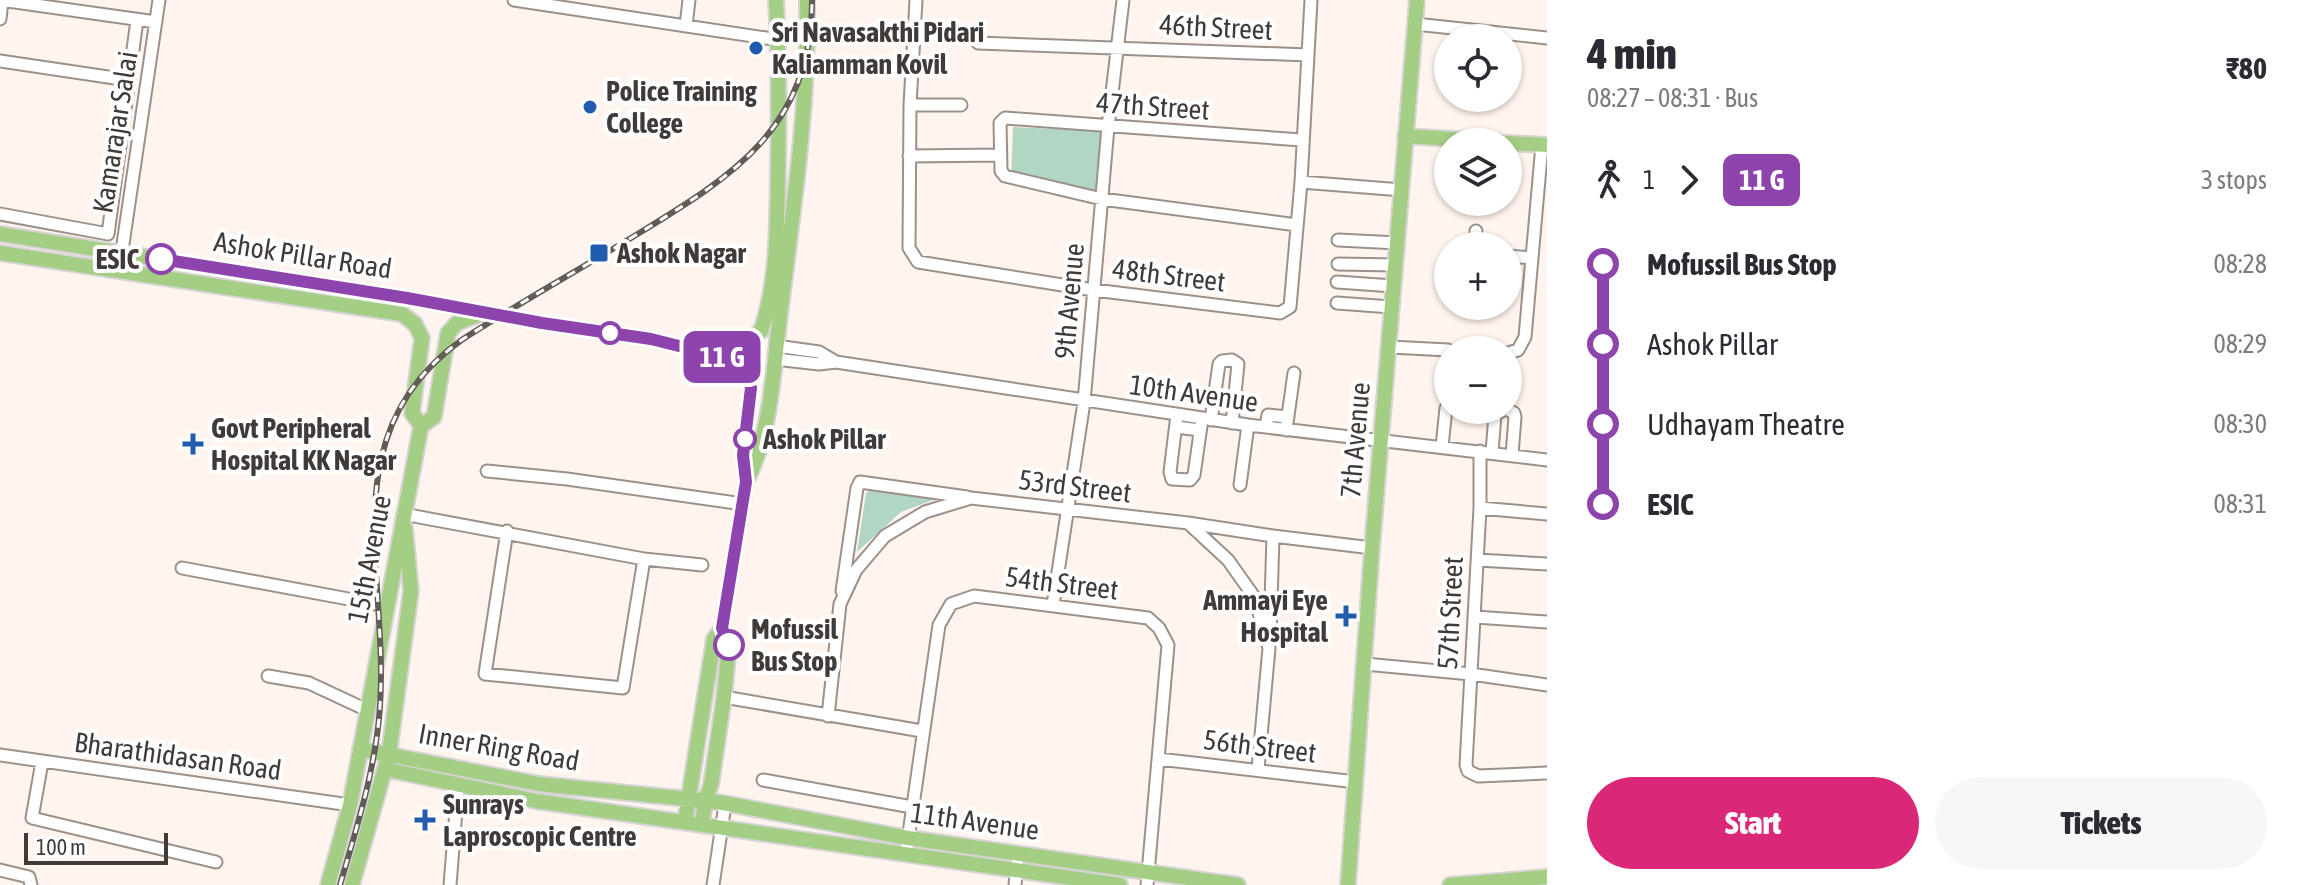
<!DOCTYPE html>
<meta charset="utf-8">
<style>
body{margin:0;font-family:"Asap Condensed",sans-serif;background:#f7f7f7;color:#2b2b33;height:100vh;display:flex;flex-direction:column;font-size:30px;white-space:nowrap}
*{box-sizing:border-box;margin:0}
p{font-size:26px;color:#7c7c81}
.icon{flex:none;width:44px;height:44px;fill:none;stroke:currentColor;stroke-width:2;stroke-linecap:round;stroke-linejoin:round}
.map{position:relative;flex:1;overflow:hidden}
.drawer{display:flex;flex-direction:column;background:#fff;width:760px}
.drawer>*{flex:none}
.badge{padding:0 16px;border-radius:12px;font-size:28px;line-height:52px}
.tools{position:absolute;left:1434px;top:24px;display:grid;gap:16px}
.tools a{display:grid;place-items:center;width:88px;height:88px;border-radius:50%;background:#fff;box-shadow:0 2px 6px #0004;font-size:40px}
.scale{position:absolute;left:24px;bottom:20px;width:144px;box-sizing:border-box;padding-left:8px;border:4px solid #403b38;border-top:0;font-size:22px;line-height:28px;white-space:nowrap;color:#403b38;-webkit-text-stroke:6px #fff;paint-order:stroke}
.map>.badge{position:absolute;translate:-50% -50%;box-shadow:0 0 0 4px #fff}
.legs{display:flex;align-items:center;gap:12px;height:88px;padding:0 40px;font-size:26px}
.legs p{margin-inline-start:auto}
.overview{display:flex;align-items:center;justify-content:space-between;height:136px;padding:0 40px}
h1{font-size:44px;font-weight:800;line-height:60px}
.button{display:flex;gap:16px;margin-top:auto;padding:16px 40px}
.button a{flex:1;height:92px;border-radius:48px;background:#db2777;color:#fff;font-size:32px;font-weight:800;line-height:92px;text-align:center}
.button a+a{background:#f7f7f7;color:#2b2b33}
ul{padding:0 40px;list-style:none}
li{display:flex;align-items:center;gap:28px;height:80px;font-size:30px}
li i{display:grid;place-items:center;width:12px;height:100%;margin:0 10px;background:currentColor}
li i::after{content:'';width:20px;height:20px;margin:-10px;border:6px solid;border-radius:50%;background:#fff}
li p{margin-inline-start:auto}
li:first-child i{background:linear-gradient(#0000 50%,currentColor 0)}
li:last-child i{background:linear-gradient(currentColor 50%,#0000 0)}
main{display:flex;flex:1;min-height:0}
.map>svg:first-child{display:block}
.green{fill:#b2d6c4}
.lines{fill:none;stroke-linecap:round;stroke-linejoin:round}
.minor-casing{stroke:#9c918a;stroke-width:15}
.major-casing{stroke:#d5d4d3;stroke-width:18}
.minor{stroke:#fff;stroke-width:11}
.major{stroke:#a3ce83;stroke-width:14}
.rail-casing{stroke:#625c59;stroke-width:6}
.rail{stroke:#fff;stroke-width:3;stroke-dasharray:9;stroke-linecap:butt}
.line-1-casing{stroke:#fff;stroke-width:18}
.line-1{stroke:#8e44ad;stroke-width:12}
.poi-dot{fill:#215bad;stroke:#fff;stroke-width:3}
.stop-1-dot{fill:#fff;stroke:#8e44ad;stroke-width:4}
.labels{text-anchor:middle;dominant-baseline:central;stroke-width:8;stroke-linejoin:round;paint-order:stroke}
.street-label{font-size:28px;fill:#403b38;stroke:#fff}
.poi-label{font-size:28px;font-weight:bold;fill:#403b38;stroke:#fff;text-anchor:start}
.stop-label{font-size:28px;font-weight:bold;fill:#403b38;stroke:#fff;text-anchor:start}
</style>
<main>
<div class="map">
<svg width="1547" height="885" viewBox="0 0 1547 885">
<rect width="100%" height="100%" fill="#fff5ee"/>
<path class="green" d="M1013,127l95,4 -7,64 -90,-13z
M873,489l68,8 -40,15 -44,40 9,-59z"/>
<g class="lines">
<g class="minor-casing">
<path id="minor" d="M0,0l156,22
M514,0l265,40
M916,0l-6,105 -1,143 9,14 176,28 186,23 10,-6 11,-125 10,-182
M0,19l2,-18
M1415,24l132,14
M686,26l3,-26
M978,43l330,12
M0,61l128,19
M910,105h51
M909,156l91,-1
M1301,182l101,8
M0,214l108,20 29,-214
M1297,225l-195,-26 -97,-23 -4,-5 -1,-48 5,-5 296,22
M1338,240l60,3
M1475,246l1,-15
M1508,256l24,2
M1338,264l57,1
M119,271l40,-271
M1337,282l56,4
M1337,303l54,4
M776,346l43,6 17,10
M1390,347l58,3
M1508,353l10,-3 7,-13 17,-192
M775,359l44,5 17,-2 412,63 299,35
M1508,410l6,3 1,4 -3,38
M1177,415l-7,57 2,7 18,1 4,-5 8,-56
M1211,420l8,-56 3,-3 10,-1 6,4 -6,59
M1176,427l24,3
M1266,427l2,-12 20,2
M1286,430l8,-57
M1442,447l4,-39
M1480,451v57l-14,257 2,6 10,5 69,-3
M1492,452l3,-37 8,-5
M487,471l80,8 176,25
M1240,485l8,-60
M1480,508l67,6
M403,514l241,45 58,6
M1188,523l85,13 -3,99
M507,531l-22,143 138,14 21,-129
M1273,536l99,12
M1478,560l69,4
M182,568l204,38
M842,591l15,-103 3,-6 107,15
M1053,605l31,-203 24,-275 15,-127
M1475,617l72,5
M1365,664l106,10 76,11
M268,676l41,7 58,27
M724,697l198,34
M828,716l12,-112 16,-34 29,-34 40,-24 46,-14 217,25 40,37 27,38 14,50 -11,121
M0,755l350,50
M1159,759l197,23
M42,762l-10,56 184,44
M763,780l149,27
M906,854l33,-229 12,-21 23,-8 174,22 11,10 9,17 -21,240
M0,870l29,7 2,8
M450,885l8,-99
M713,885l12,-80
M1015,885l3,-31"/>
</g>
<g class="major-casing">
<path id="major" d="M1405,136l94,6
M1508,143l39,2
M0,234l407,64 135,25 109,16 68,17 28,17 4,15 -8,67 3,27 -24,146 7,17 -5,52 -13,88 -6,16 -3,23
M0,253l402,61 13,10 7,14 -10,75 9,13
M719,356l42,-25c17,-50 16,-105 17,-158 1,-58 1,-115 -2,-173
M746,482c26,-50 27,-112 34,-167 13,-104 29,-210 27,-315
M360,749l179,35 179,18 190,36 330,47
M385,769l151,32 584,84
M685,821l29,-182 8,-11
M328,885l22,-80 71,-379 13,-9 14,-84 9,-10 23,-9
M352,885l37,-131 22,-163 -6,-63
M1348,885l24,-337 45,-548
M1450,885l97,-8"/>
</g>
<use href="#minor" class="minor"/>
<use href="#major" class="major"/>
<g class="rail-casing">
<path id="rail" d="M340,885c17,-59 36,-117 40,-179 9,-135 -50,-272 83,-367 55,-35 112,-67 168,-101 100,-61 180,-107 181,-238"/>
</g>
<use href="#rail" class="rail"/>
</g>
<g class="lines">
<g class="line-1-casing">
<path id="line-1" d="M161,259l246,39 135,25 109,16 68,17 28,17 4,15 -8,67 3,27 -24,146 7,17"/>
</g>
<use href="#line-1" class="line-1"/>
</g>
<g class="poi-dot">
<circle cx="756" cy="48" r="8"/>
<circle cx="590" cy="107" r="8"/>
<rect x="589" y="243" width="20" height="20" rx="4"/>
<path d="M189 432h8v8h8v8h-8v8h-8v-8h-8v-8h8z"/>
<path d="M1342 604h8v8h8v8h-8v8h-8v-8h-8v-8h8z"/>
<path d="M421 808h8v8h8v8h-8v8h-8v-8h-8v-8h8z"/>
</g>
<g class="stop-1-dot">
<circle cx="161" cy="259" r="14"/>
<circle cx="610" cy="333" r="10"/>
<circle cx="745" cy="439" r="10"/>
<circle cx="729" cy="645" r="14"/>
</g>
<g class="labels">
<g class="street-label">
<text transform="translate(1216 27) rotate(3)">46th Street</text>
<text transform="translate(1153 106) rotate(4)">47th Street</text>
<text transform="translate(115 132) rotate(-81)">Kamarajar Salai</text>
<text transform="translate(303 255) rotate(9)">Ashok Pillar Road</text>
<text transform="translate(1169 275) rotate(7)">48th Street</text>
<text transform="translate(1069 301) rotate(-85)">9th Avenue</text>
<text transform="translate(1194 393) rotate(8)">10th Avenue</text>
<text transform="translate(1355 440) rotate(-85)">7th Avenue</text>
<text transform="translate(1075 486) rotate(7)">53rd Street</text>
<text transform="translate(369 559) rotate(-79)">15th Avenue</text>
<text transform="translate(1062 583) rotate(7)">54th Street</text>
<text transform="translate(1450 613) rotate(-87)">57th Street</text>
<text transform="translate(1260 746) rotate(7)">56th Street</text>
<text transform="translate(499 747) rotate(10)">Inner Ring Road</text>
<text transform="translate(178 756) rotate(8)">Bharathidasan Road</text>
<text transform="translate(975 821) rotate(8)">11th Avenue</text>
</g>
<g class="poi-label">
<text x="772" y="32">Sri Navasakthi Pidari<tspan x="772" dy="32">Kaliamman Kovil</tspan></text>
<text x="606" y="91">Police Training<tspan x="606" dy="32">College</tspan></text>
<text x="617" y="253">Ashok Nagar</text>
<text x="211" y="428">Govt Peripheral<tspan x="211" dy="32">Hospital KK Nagar</tspan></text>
<text x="1328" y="600" text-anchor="end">Ammayi Eye<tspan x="1328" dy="32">Hospital</tspan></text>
<text x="443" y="804">Sunrays<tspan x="443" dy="32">Laproscopic Centre</tspan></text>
</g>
<g class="stop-label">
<text x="139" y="259" text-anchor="end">ESIC</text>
<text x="763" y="439">Ashok Pillar</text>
<text x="751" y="629">Mofussil<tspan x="751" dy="32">Bus Stop</tspan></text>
</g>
</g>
</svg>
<div class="tools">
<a><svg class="icon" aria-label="locate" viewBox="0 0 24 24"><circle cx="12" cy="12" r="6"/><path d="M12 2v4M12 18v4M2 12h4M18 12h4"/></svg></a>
<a><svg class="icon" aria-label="layers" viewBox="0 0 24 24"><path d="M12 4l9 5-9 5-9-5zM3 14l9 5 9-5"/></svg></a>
<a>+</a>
<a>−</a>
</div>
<div class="scale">100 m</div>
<b class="badge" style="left:722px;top:357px;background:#8e44ad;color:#fff">11 G</b>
</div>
<section class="drawer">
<div class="overview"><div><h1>4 min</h1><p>08:27 – 08:31 · Bus</p></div><b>₹80</b></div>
<div class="legs"><svg class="icon" aria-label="walk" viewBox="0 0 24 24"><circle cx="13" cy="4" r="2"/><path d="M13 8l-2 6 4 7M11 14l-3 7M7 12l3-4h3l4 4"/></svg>1<svg class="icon" aria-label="forward" viewBox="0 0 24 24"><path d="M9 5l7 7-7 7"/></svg><b class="badge" style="background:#8e44ad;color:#fff">11 G</b><p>3 stops</p></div>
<ul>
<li><i style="color:#8e44ad"></i><b>Mofussil Bus Stop</b><p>08:28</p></li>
<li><i style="color:#8e44ad"></i><span>Ashok Pillar</span><p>08:29</p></li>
<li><i style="color:#8e44ad"></i><span>Udhayam Theatre</span><p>08:30</p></li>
<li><i style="color:#8e44ad"></i><b>ESIC</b><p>08:31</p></li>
</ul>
<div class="button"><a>Start</a><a>Tickets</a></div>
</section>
</main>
